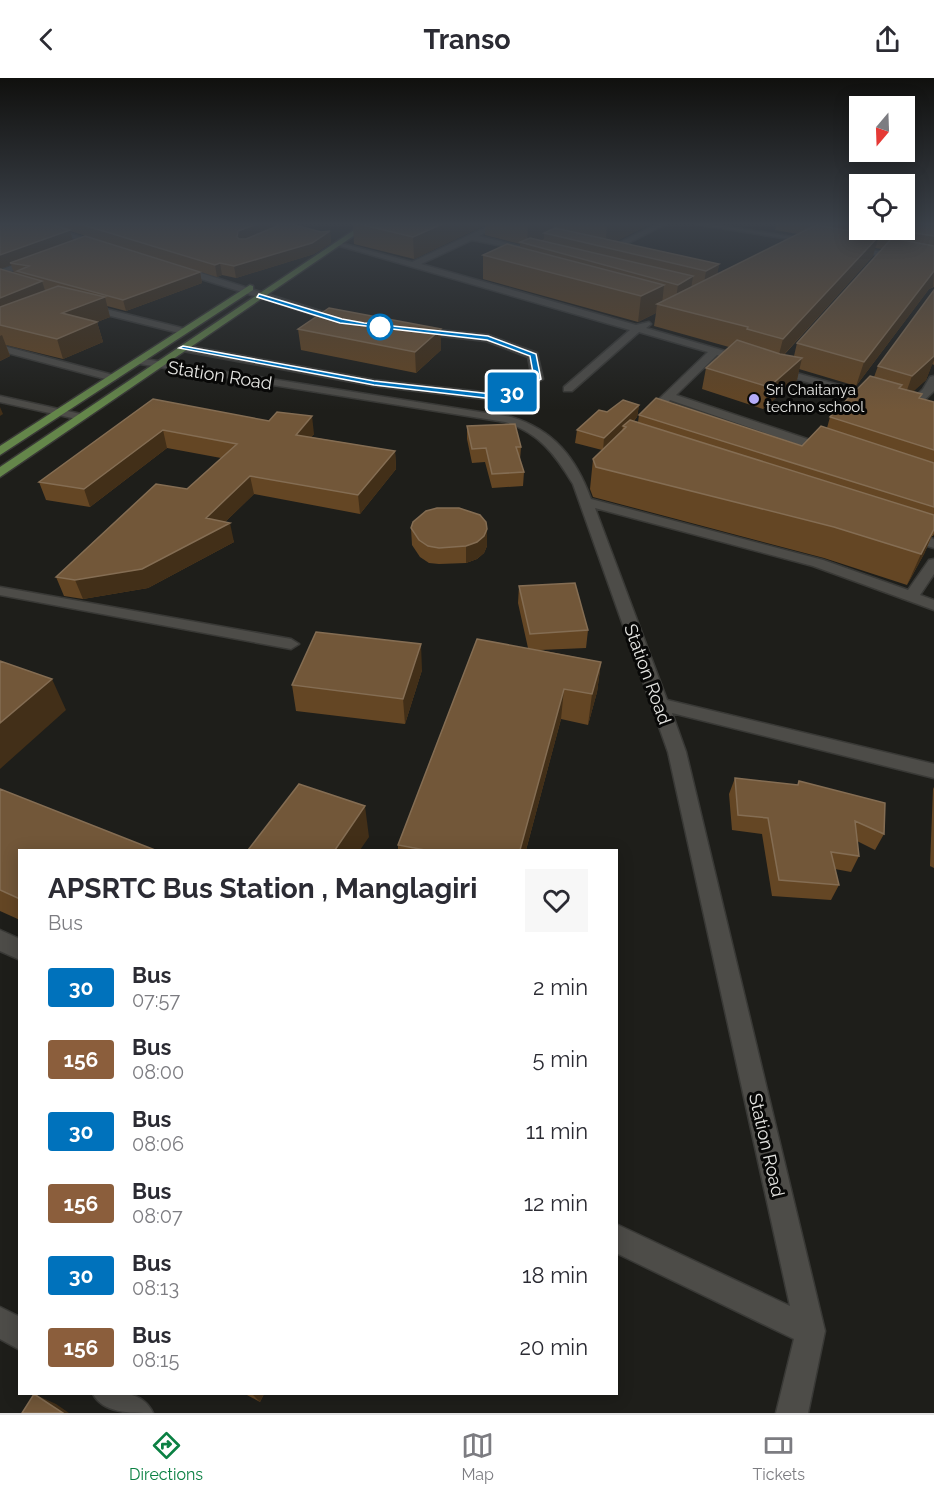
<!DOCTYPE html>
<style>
body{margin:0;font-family:Raleway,sans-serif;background:#f7f7f7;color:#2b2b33;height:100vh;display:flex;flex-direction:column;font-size:22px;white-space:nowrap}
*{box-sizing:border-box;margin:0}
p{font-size:20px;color:#7c7c81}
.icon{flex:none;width:33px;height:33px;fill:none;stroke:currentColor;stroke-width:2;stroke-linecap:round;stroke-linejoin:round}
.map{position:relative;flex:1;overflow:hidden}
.panel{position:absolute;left:18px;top:771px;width:600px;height:546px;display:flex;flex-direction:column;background:#fff;border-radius:0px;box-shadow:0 3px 15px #0003}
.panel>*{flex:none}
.badge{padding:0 12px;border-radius:4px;font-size:21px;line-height:39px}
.needle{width:39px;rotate:199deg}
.controls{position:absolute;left:849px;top:18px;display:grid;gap:12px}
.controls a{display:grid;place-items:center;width:66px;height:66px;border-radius:0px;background:#fff;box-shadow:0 3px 15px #0003;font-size:30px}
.map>.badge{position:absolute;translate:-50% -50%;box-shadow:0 0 0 3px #fff}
.round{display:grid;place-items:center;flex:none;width:63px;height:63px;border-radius:0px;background:#f7f7f7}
.overview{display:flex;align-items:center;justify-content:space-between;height:102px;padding:0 30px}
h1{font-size:28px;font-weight:700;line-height:45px}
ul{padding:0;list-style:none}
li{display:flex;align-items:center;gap:18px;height:72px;padding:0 30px}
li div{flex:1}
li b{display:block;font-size:22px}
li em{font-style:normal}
li .badge{min-width:66px;font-weight:700;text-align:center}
header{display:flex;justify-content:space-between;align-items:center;height:78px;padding:0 30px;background:#fff;font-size:27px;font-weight:700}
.dock{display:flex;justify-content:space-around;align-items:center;height:84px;border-top:2px solid #e1e1e2;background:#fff;font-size:16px;color:#7c7c81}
.dock a{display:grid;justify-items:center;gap:3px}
.dock .on{color:#0b8043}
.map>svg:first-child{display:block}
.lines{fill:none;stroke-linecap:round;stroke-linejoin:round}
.minor-casing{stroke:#393936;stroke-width:3}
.major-casing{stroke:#393936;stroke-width:3}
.minor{fill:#4d4c48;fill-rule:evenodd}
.major{fill:#64864a;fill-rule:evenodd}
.wall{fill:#644624;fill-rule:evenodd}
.shaded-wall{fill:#422f18}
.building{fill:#725739;stroke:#846d53;stroke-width:1.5}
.line{fill:#0072bc;stroke:#fff;stroke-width:1.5}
.stop-dot{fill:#fff;stroke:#0072bc;stroke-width:3}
.poi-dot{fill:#b5acf8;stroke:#080807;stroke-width:2}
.labels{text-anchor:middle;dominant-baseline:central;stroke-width:6;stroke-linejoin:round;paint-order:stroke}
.far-poi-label{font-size:15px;fill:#e5e5e2;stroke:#080807;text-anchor:start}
.street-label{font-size:18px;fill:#e5e5e2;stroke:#080807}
</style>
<header><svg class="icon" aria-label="back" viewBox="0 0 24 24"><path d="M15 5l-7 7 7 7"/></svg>Transo<svg class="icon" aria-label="share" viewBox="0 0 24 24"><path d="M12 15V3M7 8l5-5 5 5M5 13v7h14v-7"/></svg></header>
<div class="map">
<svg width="934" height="1335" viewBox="0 0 934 1335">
<rect width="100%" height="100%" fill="#1e1e1a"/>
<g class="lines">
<g class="minor-casing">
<path id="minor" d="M30,146h11l65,21 -7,2z
M269,146h10l26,9 -7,2z
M493,146h9l-23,12 53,13 -4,2 -56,-11 -51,24 215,61 13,-3 2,2 -5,4 103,30 1,2 -5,3 -28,-8 -41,40 155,52 2,3 -6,4 -4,-1 -153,-53 -5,5h-8v-4l51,-49 -69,-20 -67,59h-8v-4l66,-57 -297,-86 4,-2 75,20z
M657,146h9l-61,31 -7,-2z
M695,146h16l107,17 -4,2z
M847,168l87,14v6l-84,-16h-3z
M32,180l7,2 -39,16v-6z
M179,188l166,53 2,2 -8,2 -163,-52v-4z
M86,226l100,25 2,2 -5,3 -100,-25 -2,-2z
M417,250l71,7 49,18 6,26 -41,22 -128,-15 -191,-35 -5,-3 5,-3 191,35 126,14 32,-16 -4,-21 -42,-16 -72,-8v-4z
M0,267l117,31 1,2 -5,3 -113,-30z
M138,280l373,59c43,13 65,41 80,82l232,61 85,30 21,-30 5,-1v15l-14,21 14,5v10l-121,-44 -218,-58 72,192 267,64v14l-262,-65 14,39 139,579 -17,82h-32l18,-74 -178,-86v-29l174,82 -122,-554 -95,-268c-18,-30 -34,-51 -68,-62l-371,-59 -1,-2z
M775,289l107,30 2,2 -6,3 -107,-30 -1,-2z
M934,298v15l-21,20h-8v-4l18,-18 7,-12z
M0,318l81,18 6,3 -6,3 -81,-18z
M906,453l28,8v9l-33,-10 -2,-3z
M0,509l291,52 8,5 -8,5 -291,-54z
M0,852l20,9v21l-20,-9z
M0,1229l20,10v33l-20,-11z
M93,1316c22,-2 49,-5 60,19 -24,0 -50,0 -60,-19z"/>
</g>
<g class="major-casing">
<path id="major" d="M363,146h8l-371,253v-10z
M250,207l3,1v4l-253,165v-9z"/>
</g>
<use href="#minor" class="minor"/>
<use href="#major" class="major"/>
</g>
<path class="wall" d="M0,146h273v3l48,5 9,-1 1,12 -17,11 -78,24 -14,-3 -5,2 -147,-46 3,10 127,31 2,11 -76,28 -19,-5 3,11 -13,5 6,20 -40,17 -57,-14 4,11 -10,5v-92l14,4 -3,-8 -11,4z
M353,146h298l-36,17 104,23 -2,10 81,-40 -23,-4 2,-6h83v6h44l30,-6v63l-5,2 -73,97 -57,-17 -2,11 -34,29 -61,-20 4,-21 23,-21 -75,-21 2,-13 -18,9 -155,-43v-24l37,-8v-3l-35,-9v-10l-71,34 -60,-15zM875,170l7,1 -85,94 -3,13 -10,-1 89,-99z
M934,212v75l-2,-1 -6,16 -13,11 9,3 -2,4 14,4v132l-1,2h-1l-8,18 -17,31 -83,-27 -231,-61 -3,-8 3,-30 9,-9 -27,-7 2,-13 30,-18 32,-7 -2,12 -3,4 4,1 1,-7 163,31 25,-18 3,-11 44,-40 4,-11z
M298,251h143v21l-25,23 -115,-23z
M153,321l161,35 -3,3 84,14 1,18 -36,45 -106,-20 -29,28 9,20 -86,46 -65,11 -19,-3 -8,-19 131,-88 34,-31 -54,-10 -77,59 -44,-7 -7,-18z
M467,348l54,21 -1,13 4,12 -1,14 -31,2 -7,-26 -13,1 -5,-24z
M411,450l76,1v17l-3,7 -7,6 -11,4 -27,1 -10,-1 -9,-6 -8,-12z
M519,508l69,44 -2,18 -46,2 61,12 -4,30 -9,33 -27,-6 -35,131h-128v-5l130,-197 -10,-45z
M422,592l-17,54 -109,-13 -4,-26z
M735,700l62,7 87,49 -9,16 -18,-9 2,15 -8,16 -16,-3 4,16 -8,15 -59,-4 -10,-62 -30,-4 -3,-36z
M934,709v81l-4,-2 3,-77z
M0,711l20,61v70l-20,-9z
M245,1316h19l-4,8z"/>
<path class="shaded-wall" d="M257,146h16l1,5 -35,20 -2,-12 1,-6z
M442,146h43v1l-71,34 -1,-22z
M528,146h26v11l-10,-2v6l-15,6 -2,-1z
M610,146h41l-46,23 2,-22z
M70,152l3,11 -63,22 1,2 -11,4v-14z
M330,153l1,12 -17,11 -78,24 -2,-12z
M879,158l-6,20 -96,106 6,-23z
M220,185l2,12 -5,2 -2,-12z
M719,186l-3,18 -13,7 3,-18z
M934,188l-1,21 -4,2 -73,97 8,-24z
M200,194l2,11 -76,28 -3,-11z
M693,198l-3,20 -15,9 3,-20z
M42,203l6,19 -48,21v-23z
M664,207l-2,20 -5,-1 -1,9 -18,9 3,-26z
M105,219l5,20 -13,5 6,20 -40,17 -6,-20 5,-26z
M441,251v21l-25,23 -1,-21z
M2,257l8,21 -10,5v-25z
M934,278v4l-8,20 -23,21 9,-25z
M802,280l-5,22 -34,29 6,-22z
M639,327l-2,12 -11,12v-2l-3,-1 -1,6 -19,19 1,-13z
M0,329l3,7 -3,2z
M312,338l2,18 -16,19 -2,-18z
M163,352l4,18 -77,59 -6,-18z
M395,373l1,18 -36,45 -2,-19z
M250,398l4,18 -36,35 12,-6 4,19 -86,46 -65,11 -8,-19 131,-62z
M487,451v17l-3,7 -7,6 -11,4v-17z
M934,451l-10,25 -17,31 14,-31z
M421,566l1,26 -17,54 -2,-25z
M601,584l-4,30 -9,33 4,-31z
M52,601l14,31 -66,59v-46z
M564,611l-3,30 -35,131h-6z
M365,728l4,31 -9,13h-25z
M34,1316l22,10 13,9h-6z
M252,1316h12l-4,8z"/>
<path class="building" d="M5,146h45l20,6 -70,25v-30z
M80,146h177l-19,7 -1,6 2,2h7l36,-15h9l30,8 9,-1 -18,12 -78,23 -14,-3 -5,2z
M359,146h83l-29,13z
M904,146h30v12l-38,-6h8z
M816,147l63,11 -96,103 -36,-10 1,-2 -91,-23z
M555,150l164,36 -13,7 -162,-38z
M85,158l115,36 -77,28 -106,-29 12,-5 -19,-3z
M530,160l163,38 -15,9 -158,-43z
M892,160l42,8v25l-70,91 -67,-19z
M507,166l157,41 -23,11 -158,-41z
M0,191l42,12 -42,17z
M58,208l47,11 -43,16 35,9 -40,17 -57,-14v-18z
M934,212v66l-22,20 -34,-10z
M329,230l112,21 -26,23 -117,-23z
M737,262l43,14 22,4 -33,29 -63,-19z
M870,298l32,9 -3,3 23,6 -3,4 15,4v48l-104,-33z
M656,320l146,48 19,-20 113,37v44l-295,-92z
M153,321l116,22 8,-9 35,4 -16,19 99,16 -37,44 -108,-19 -44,42 24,5 -88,46 -67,11 -19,-3 100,-93 31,5 50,-45 -74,-14 -79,59 -45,-7z
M623,322l16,5 -35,33 -27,-8 22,-20 8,2z
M630,342l304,95v14l-13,25 -87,-27 -238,-60 -3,-8 33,-32 -3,-1z
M515,346l6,23h-5l8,25 -32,2 -6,-26 -14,1 -5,-23z
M437,430h22l21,7 6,7 1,7 -3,7 -7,6 -11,4 -27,2 -11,-2 -9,-6 -8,-12 2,-6 13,-11z
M575,505l13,47 -58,4 -11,-48z
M316,554l105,12 -18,55 -111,-14z
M477,561l124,23 -9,32 -28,-5 -44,161h-95l-27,-5z
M0,583l52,18 -52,44z
M735,700l63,7 1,-4 86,22 -1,31 -29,-13 4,35 -28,-4 8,33 -60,-5 -11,-62 -30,-3z
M299,706l66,22 -30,44h-87z
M0,711l155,61h-135v49l-20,-9z
M34,1316l29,19h-41z"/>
<linearGradient id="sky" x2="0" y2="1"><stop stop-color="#10100e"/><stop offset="0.44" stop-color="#3b4149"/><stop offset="1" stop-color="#3b4149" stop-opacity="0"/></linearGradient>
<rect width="934" height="332" fill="url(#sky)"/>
<path class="line" d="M259,216l83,25 22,4 124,13 48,18 5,25 -39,21 -128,-15 -195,-37 4,-2 191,35 127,14 33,-17 -4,-22 -43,-16 -147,-17 -83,-26z"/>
<circle class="stop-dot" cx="380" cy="249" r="12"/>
<circle class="poi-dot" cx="754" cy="321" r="6"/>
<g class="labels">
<g class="far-poi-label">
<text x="766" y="312">Sri Chaitanya<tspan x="766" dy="17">techno school</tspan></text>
</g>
<g class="street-label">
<text transform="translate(220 297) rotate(9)">Station Road</text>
<text transform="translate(648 596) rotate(70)">Station Road</text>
<text transform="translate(767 1067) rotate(77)">Station Road</text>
</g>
</g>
</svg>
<div class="controls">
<a><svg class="needle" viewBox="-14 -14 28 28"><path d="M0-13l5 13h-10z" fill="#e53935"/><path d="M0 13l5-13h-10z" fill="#7c7c81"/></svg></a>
<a><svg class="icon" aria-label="locate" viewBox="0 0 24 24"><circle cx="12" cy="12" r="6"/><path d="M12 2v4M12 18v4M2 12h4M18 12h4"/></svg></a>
</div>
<b class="badge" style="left:512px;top:314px;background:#0072bc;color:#fff">30</b>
<section class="panel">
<div class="overview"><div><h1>APSRTC Bus Station , Manglagiri</h1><p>Bus</p></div><a class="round"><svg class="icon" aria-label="heart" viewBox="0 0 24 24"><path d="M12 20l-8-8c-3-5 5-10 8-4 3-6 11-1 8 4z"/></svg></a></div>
<ul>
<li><span class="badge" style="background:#0072bc;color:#fff">30</span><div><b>Bus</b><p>07:57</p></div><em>2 min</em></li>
<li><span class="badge" style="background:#8b5e3c;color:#fff">156</span><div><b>Bus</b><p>08:00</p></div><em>5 min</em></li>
<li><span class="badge" style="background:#0072bc;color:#fff">30</span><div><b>Bus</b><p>08:06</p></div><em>11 min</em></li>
<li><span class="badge" style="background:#8b5e3c;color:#fff">156</span><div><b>Bus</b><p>08:07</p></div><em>12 min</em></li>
<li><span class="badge" style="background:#0072bc;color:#fff">30</span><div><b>Bus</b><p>08:13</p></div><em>18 min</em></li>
<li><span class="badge" style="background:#8b5e3c;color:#fff">156</span><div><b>Bus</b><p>08:15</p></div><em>20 min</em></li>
</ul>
</section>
</div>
<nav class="dock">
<a class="on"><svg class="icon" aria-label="directions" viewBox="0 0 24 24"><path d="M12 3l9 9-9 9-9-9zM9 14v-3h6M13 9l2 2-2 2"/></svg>Directions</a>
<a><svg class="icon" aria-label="map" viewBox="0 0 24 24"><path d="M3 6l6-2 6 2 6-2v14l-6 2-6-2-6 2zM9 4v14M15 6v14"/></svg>Map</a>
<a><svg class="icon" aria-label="tickets" viewBox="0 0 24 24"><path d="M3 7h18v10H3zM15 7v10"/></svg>Tickets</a>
</nav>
